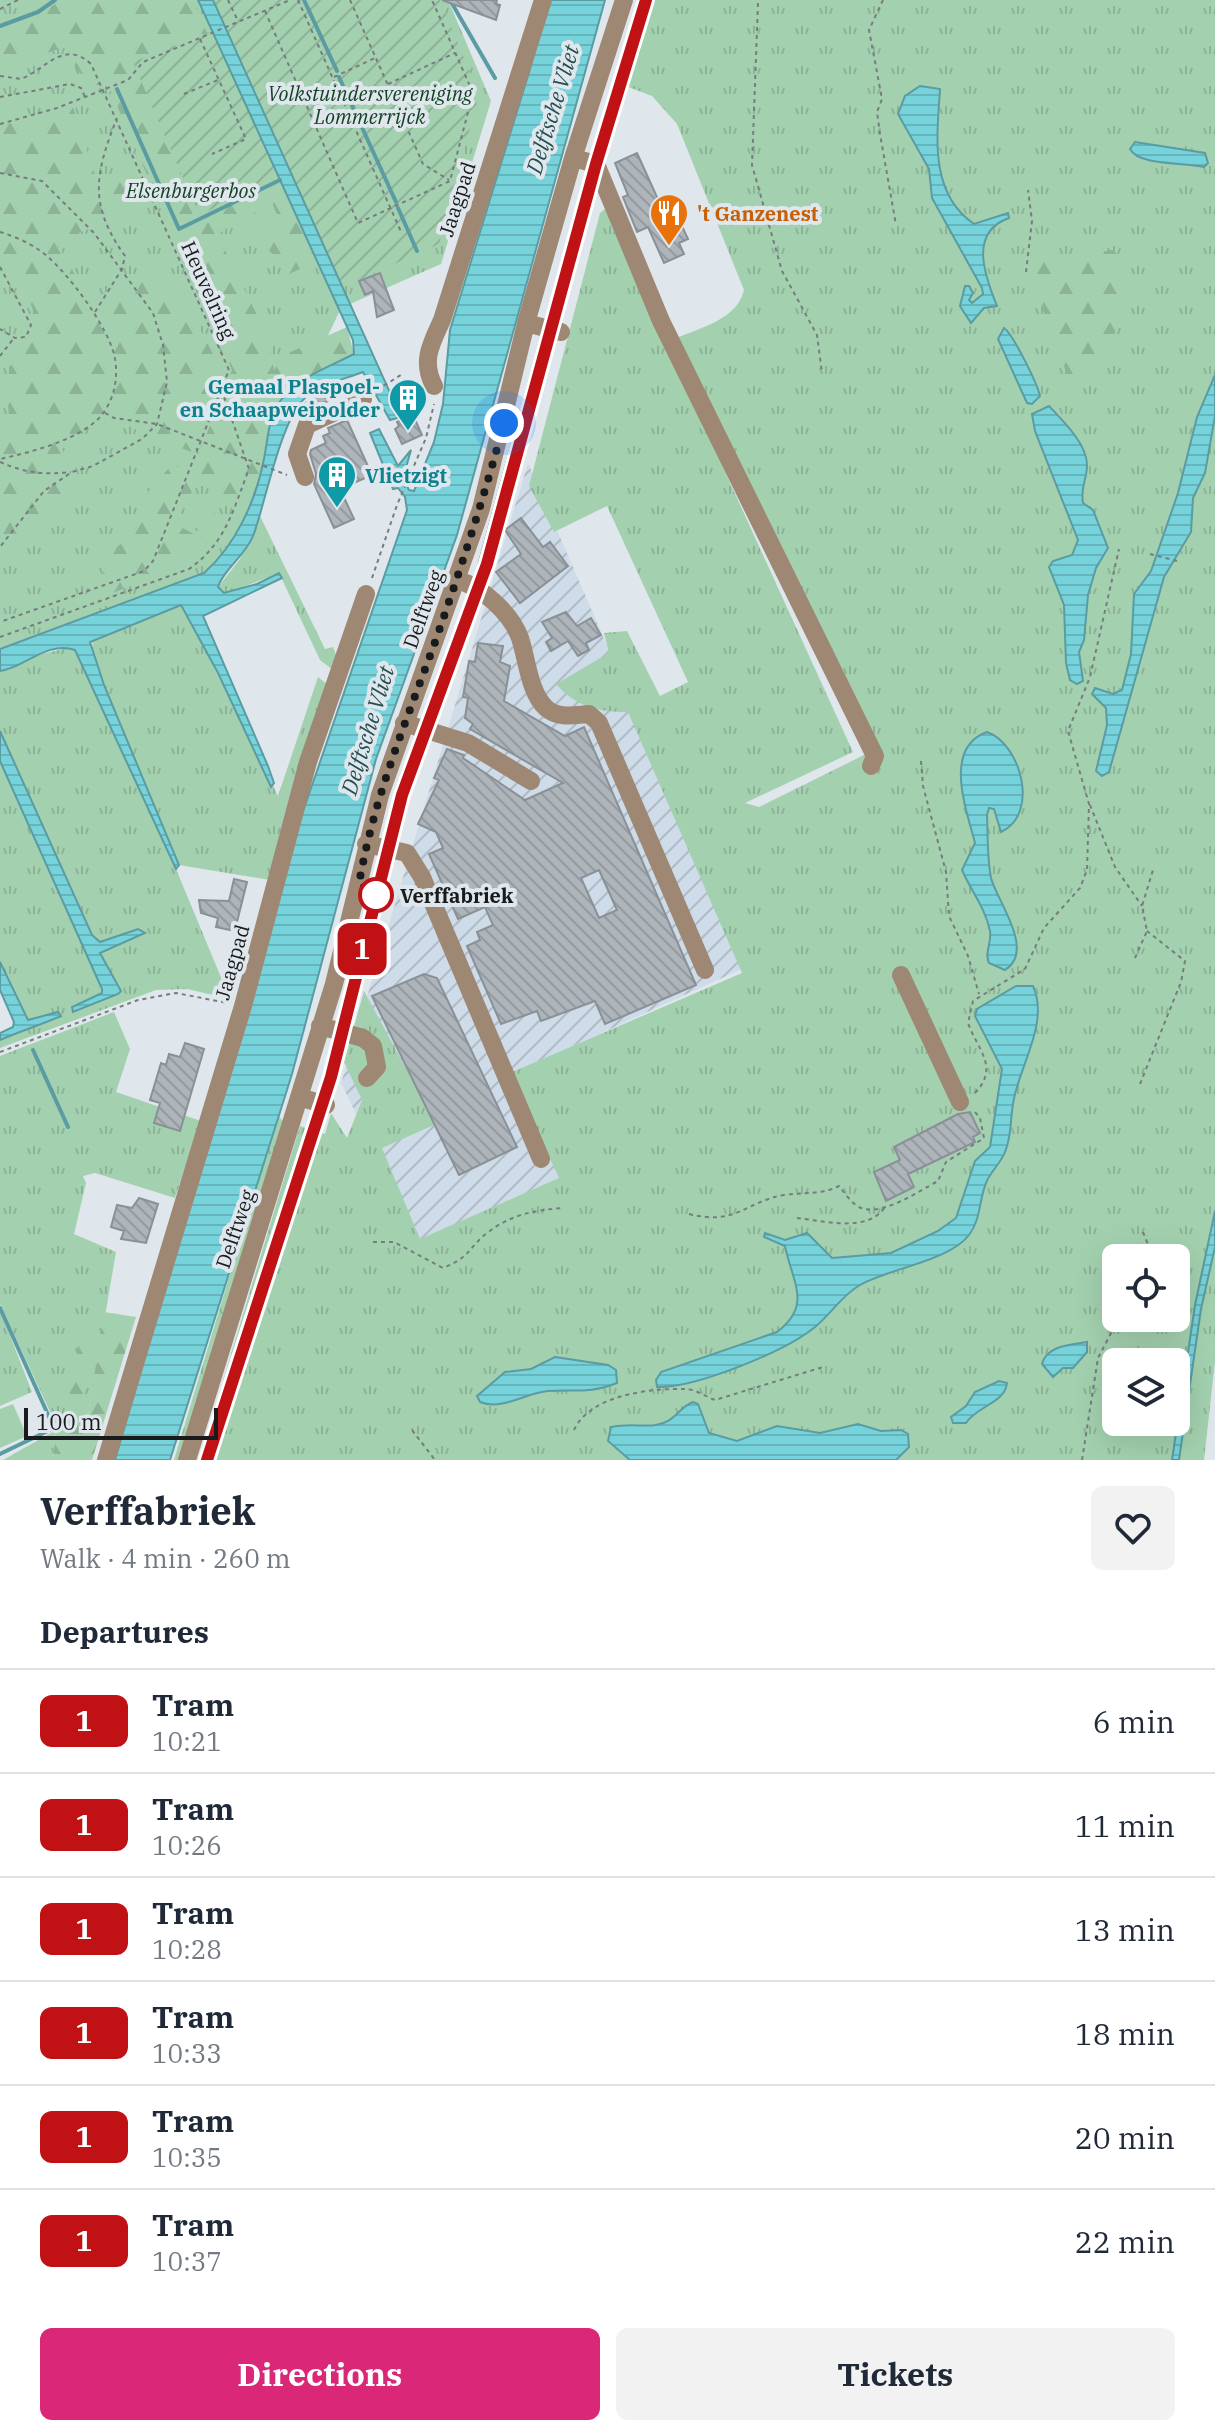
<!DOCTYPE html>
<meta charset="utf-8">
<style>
body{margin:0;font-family:"IBM Plex Serif",serif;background:#f2f2f3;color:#1f2937;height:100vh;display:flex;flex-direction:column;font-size:30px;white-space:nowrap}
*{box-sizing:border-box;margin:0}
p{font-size:26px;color:#747a83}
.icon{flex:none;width:44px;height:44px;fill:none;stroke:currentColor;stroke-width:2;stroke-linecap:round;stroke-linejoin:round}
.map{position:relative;height:1460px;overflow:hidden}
.sheet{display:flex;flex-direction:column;background:#fff;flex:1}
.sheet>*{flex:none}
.badge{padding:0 16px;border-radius:12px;font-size:28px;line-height:52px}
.controls{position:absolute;left:1102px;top:1244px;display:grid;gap:16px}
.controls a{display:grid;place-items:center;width:88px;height:88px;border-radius:12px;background:#fff;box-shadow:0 8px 32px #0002;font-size:40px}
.scale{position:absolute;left:24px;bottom:20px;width:194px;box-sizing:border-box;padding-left:8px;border:4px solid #181a1c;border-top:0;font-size:22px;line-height:28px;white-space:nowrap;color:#181a1c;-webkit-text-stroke:6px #dfe7ed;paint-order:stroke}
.you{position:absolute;width:40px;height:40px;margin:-20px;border:6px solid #fff;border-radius:50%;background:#1a73e8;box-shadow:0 0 0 12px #1a73e833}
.map>.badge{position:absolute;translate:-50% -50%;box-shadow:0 0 0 4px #fff}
h2{padding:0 40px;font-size:30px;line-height:72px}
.round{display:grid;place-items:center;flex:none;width:84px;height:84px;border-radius:12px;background:#f2f2f3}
.overview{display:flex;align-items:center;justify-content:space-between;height:136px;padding:0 40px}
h1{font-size:38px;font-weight:800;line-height:60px}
.primary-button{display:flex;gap:16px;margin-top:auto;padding:16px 40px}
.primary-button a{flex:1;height:92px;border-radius:12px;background:#db2777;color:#fff;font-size:32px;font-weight:800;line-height:92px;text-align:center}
.primary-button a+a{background:#f2f2f3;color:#1f2937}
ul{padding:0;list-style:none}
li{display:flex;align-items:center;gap:24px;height:104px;padding:0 40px;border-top:2px solid #e0e1e3}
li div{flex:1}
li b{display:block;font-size:30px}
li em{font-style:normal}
li .badge{min-width:88px;font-weight:700;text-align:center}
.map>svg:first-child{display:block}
.industrial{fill:url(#industrial-furrows)}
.grass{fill:url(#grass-tufts);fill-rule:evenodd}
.forest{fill:url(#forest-firs)}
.garden{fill:url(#garden-furrows)}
.pitch{fill:#a3d1af}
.water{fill:url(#water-rules);stroke:#5a9ca2;stroke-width:2}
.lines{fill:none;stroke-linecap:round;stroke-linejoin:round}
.stream{stroke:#5a9ca2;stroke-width:4}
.building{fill:url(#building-back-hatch);stroke:#899096;stroke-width:2;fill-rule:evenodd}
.path{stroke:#777c80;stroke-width:2;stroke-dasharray:4 4;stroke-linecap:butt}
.minor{stroke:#9e8874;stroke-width:18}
.tram{stroke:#6f7377;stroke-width:2}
.line-casing{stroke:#fff;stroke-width:18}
.line{stroke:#c01115;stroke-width:12}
.walk{stroke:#181a1c;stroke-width:8;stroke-dasharray:0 14.4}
.stop-dot{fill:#fff;stroke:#c01115;stroke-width:4}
.labels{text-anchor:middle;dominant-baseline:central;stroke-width:8;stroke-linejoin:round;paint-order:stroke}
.park-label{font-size:20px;font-style:italic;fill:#134225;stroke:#dfe7ed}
.street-label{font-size:20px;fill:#181a1c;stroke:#dfe7ed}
.food-label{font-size:20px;font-weight:bold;fill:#c56008;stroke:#dfe7ed;text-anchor:start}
.culture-label{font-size:20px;font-weight:bold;fill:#0d838f;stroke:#dfe7ed;text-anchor:end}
.stop-label{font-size:20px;font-weight:bold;fill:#181a1c;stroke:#dfe7ed;text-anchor:start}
.water-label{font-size:22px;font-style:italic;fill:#234d51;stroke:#dfe7ed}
</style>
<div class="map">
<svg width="1215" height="1460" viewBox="0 0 1215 1460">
<defs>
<pattern id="industrial-furrows" width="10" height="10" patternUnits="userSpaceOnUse" patternTransform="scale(2)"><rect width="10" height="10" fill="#cedbe8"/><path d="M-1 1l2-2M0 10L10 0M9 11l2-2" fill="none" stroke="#b0bbc6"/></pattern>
<pattern id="grass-tufts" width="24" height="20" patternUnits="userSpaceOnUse" patternTransform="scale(2)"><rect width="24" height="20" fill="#a3d1af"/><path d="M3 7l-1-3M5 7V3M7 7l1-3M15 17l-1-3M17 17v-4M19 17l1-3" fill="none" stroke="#8cb396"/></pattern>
<pattern id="forest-firs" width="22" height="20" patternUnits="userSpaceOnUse" patternTransform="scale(2)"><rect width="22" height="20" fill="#a3d1af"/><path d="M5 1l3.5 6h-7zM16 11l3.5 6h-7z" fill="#8cb396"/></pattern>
<pattern id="garden-furrows" width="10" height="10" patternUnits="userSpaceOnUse" patternTransform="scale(2)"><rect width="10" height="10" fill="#a3d1af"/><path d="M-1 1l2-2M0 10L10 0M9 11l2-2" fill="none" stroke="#8cb396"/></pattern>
<pattern id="water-rules" width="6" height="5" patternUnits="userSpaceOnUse" patternTransform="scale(2)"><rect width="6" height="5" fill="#77d3db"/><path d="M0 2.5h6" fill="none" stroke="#66b5bb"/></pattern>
<pattern id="building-back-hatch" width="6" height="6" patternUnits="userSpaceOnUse" patternTransform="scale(2)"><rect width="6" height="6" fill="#adb4ba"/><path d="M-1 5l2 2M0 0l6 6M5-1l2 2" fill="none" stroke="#949a9f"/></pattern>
</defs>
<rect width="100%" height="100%" fill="#dfe7ed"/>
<path class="industrial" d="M528,463l218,504 -228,104 51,113 -144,71 -84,-172z"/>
<path class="grass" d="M0,0h448l43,101 -50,163 -100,44 -49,104 -42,106 -34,58 -216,89z
M648,0h567v1361l-11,99h-1005l101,-334 25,8 6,-21 16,25 15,-38 -18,-38 20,-71 72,133 -54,24 38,91 139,-61 -49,-105 232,-100 -114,-261c-29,0 -52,-5 -72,-28l53,-31 -5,-20 23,-2 33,65 28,-14 -81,-176 -53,26 -25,-46 71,-273 5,-4 248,543 -108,51 14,4 107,-53 -192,-415c25,-11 63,-19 70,-49l-67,-166 -25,-28 -29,-11zM1116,1258h60v60h-60zM1116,1362h60v60h-60z
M259,514l66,135 8,-2 4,10 -4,13 -13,-10 -41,-87 -49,19 -6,1 -6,-6 22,-28z
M177,605l7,2 94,189 40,-119 10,8 -58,195 -91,-15 -85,-206 -2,-20z
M71,647l9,11 96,211 54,130 -43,-10 -31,1 -156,58v-8l55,-22 3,-6 -30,8 -28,-58v-201l96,213 6,19 -11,5 12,1 17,-8 -20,-38 45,-21 -7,-3 -38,13 -8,-7 -92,-204v-60l9,-1 16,-12z
M114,1012l16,37 -14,43 85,29 -26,77 -80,-25 -12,3 3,7 -12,51 42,18 -28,164 -30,13 -58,-125v-248z
M278,1115l6,8 -106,337h-4z
M0,1310l32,82 -32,14z
M56,1430l-3,30h-50z"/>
<path class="forest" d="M64,0h129l14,33 -74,29 66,152 80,-36 38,83 -28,13 -30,-36 19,-21 -6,-14 -55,31 49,99 8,37 10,-15 63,-28 7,27 -53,27 -22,21 -13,32 -2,26 -20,58 -46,-38 -23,44 19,10 23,-24 2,20 -25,29 -93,39 4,-44 16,-10 29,-55 20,-22 24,-1 38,-96 -124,-285h-16l-17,-17 -2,-25 -33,13 -21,16 -19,-11v-30z
M73,107l22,68 33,2 7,32 -79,34 35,58 52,-32 23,11 25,32 33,63 -33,77 -85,-35 -45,27 13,46 -51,48 -23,30v-138l12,11 -5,-44 7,-55 20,-8 4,-12 -20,-48 -18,-22v-127z
M1035,246c38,14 38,10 78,4l10,10 -2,64 -26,30 -9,23 -20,7c4,-38 -53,-109 -31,-138z
M104,1312l32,5 -44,143h-39l3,-30 32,-14z
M83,1318l9,2 1,5 -12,79 -15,9z"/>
<path class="garden" d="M213,0h227l39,94 -40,150 -96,43 -53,-115 -91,43 -66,-153 91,-36z"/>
<path class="pitch" d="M13,1404l14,32 -27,12v-39z"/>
<path class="water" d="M198,0h15l188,417 -11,3 -27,-48c-18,7 -42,12 -57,25 -26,23 -40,105 -53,139 -8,20 -30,34 -35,51l6,6 33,-9 22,-11 3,5 -79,38 65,150 6,17 -3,4 -53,-114 -37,-68 -91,37 14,43 75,180 -3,4 -101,-219c-27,-10 -53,19 -75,21v-22l204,-76c32,-28 52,-73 60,-114 4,-20 4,-42 17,-59 18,-23 48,-33 73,-46l-1,-14z
M548,0h57l-148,535 -81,224 -84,315 -122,386h-55l184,-637 108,-313 -2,-13 -7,-9 -5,1 -23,-56 9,-4 19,37 13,-16 -8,28 6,12 5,1 20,-49 9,-38 7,-74 80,-261z
M920,86l20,3c-3,48 -11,104 34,135l34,-11 1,5c-40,14 -25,56 -12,88l-13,2 -13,15 -11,-17 5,-20h4l4,7 -4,7 3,3 11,-9 -1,-6 -50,-90 -3,-29 -31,-55 7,-18z
M1135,142l70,11 3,10 -4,4c-22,-5 -65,-1 -74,-18z
M1004,328c9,6 33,55 36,68l-8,8 -5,-1 -29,-64z
M1215,375v41l-10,57 -12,25 -2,34 -27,45 -55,195 -7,4 -6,-5 11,-46 -1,-17 -14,-14 3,-6 18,6 9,-4 9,-36 3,-60 17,-23 27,-78 19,-76z
M1049,406c14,15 38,38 38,59 0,15 -7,22 -4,38l10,7 15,38 -12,20 -8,27 -4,45 -5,12 4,29 -6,3 -7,-4 -4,-17 -2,-58 -15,-38 4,-6 19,-6 6,-15 -43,-109 -3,-17z
M0,731l92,204 8,7 38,-13 7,4 -45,20 21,38 -3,3 -45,18 -1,-5 30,-14v-4l-102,-228z
M987,732c34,12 53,82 14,100l-7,-23 -5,-1 -2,7c1,21 0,43 4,63 6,23 45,73 14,92l-16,-7c-5,-10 3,-20 1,-32 -5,-24 -19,-40 -28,-61l13,-27c-8,-32 -33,-95 12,-111z
M0,962l28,58 30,-8 3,4c-21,9 -40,15 -61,24v-7l13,-6 1,-5 -14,-32z
M1016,986h17c17,37 -15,82 -20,118 -3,17 -1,31 -8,48 -4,11 -15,20 -19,31 -7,17 -5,36 -17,52 -20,26 -79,33 -109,50 -18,10 -29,29 -45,42 -29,24 -119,61 -158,60l-1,-7 5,-8 116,-40c36,-27 15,-50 8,-86l-21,-9 1,-4 20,7 22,-7 25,25 59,-5 47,-22 18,-13 19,-57 15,-14 12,-78 -27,-53 2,-7z
M1215,1211v36l-14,62 -22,151h-7l23,-155z
M1087,1342v10l-14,16h-10l-10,9 -11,-13c5,-19 29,-19 45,-22z
M555,1357l53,8 8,5 1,13c-28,11 -41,6 -69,8 -23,2 -46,20 -68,11l-3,-6 28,-24 26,-3z
M999,1381l8,2c-2,20 -30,23 -41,40h-13l-2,-6 15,-11 9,-14z
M693,1402l5,2 11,29 28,8 40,-15 43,7 38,-9 23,7 20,-1 7,4 1,13 -13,13h-266l-22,-19 3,-14c19,-4 31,0 45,-2 18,-2 23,-18 37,-23z"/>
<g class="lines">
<path class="stream" d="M304,0l33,71
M450,0l45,78
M0,26l38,-14 17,-12
M339,77l57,125
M117,89l62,140 101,-49
M398,208l19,43
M33,1050l35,77
M0,1308l54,120 -54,26"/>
</g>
<path class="building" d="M442,0h55l-1,4 4,1 -4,15z
M637,153l24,53 10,-4 17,37 -9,4 5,11 -20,9 -16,-36 -11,5 -14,-35 5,-2 -13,-32z
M380,273l14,37 -17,7 -4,-26 -8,4 -6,-14z
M333,388l5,9 -39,16 1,-7z
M413,415l9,20 -20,9 -7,-15 4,-3 -2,-4z
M347,420l25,55 -32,14 14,30 -20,9 -20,-44 2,-10 -6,-20 1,-4 15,-7 -3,-7 7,-3 -2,-5z
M521,518l22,29 7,-5 18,24 -48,37 -24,-31 25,-18 -16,-24z
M566,612l11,14 14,-8 10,17 -15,8 3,7 -11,6 -10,-15 -17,10 -5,-9 6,-4 -10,-16z
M478,643l25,3 -3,16 10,4 -6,35 61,35 19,-9 112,258 -91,39 -10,-23 -54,20 -4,-10 -36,13 -34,-78 13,-6 -3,-8 16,-7 -8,-18 -27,12 -29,-65 14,-6 -7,-16 -18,-8 21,-44 -5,-2 13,-29 17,6 -1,3 62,42 38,-17 -93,-54 3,-5 -8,-6 3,-20 -5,-1 6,-36 6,1zM599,870l18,40 -18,8 -18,-40z
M234,879l13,3 -11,44 -5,-2 -1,6 -14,-3 2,-9 -17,-5 -2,-13 30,1z
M424,974l13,4 80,169 -58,28 -87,-179z
M185,1043l19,6 -24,82 -26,-8 6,-20 -10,-3 11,-37 5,2 3,-11 11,3z
M970,1112l10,21 -7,4 2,5 -67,32 6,13 -28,14 -12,-29 26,-12 -6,-13 64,-33z
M139,1198l19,6 -12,39 -25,-4 3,-8 -13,-4 6,-22 15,3z"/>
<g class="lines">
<path class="path" d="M228,0l10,21
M298,0l104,234
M350,0l73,164 26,16
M883,0l-14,30 13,69 -5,13 3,22 16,91
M758,3l-6,162 30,106 35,64 5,38
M0,9l18,-9
M265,11l93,212 92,-42 23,-88 -41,-93
M200,39l46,100 -34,15
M0,76l21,3c25,-10 43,-40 70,-15l138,306 -76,191 -9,10 -144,51
M334,77l41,-19
M388,84l67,-31
M184,94l34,-14
M0,97l70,-13 11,4 4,9
M0,124l57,-16 71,-28 15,-18 147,-62
M0,173l42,8 52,52 59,80 10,32 4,37 -10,42 -15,15 -49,27 -21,6 -28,19 -44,56
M0,232c13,4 28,10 39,18 25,16 72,80 76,109 3,18 0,37 -11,53 -19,27 -73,40 -104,47
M0,267l31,58 -5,12 -11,1 -15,-9
M1026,272l6,-51 -4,-31
M95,312l27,-43 3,-13c-37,-52 -30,-82 -8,-138
M0,356l14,-18
M377,390l27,-17
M105,413l9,5 43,6 130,51
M0,462c25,11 44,13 71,10
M1150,554l27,7
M372,578l25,-73 29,-67 8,-34
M0,637l189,-68c37,-26 44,-59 60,-100l-27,-78
M921,761l2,25 23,86 3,44 19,40 11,38
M1090,805l25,62 27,39
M1135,958l12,-27 -5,-25 11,-36
M0,1052l138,-52 38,-7 52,10
M1140,1084l41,-102 4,-21 -38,-30
M975,1093c25,-26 2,-44 -7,-70l5,-22 52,-32 19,-41 36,-40 7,-18 2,-66 -21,-73 22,-54 29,-128
M689,1214c48,12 55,-12 95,-19 20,-3 37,0 55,-9 5,6 10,14 17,19 20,16 63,-14 82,-24l8,-19 38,-24 -4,-20 -6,-7
M797,1218c27,3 71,15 88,-11
M1143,1232l6,15 -2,11
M373,1242h21l49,26c29,-12 24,-19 44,-35 23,-18 47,-23 76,-25
M412,1430l23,30
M574,1430c16,-35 76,-42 112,-41 9,0 20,8 29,11l108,-33
M1082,1460l16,-102 21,-40"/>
<path class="minor" d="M573,158l23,6 65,157 214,435 -4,10
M526,323l35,9
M434,386c-13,-25 -3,-42 8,-66l101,-320
M305,477l-8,-23 10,-29 56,-26
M457,580c24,6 54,33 63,58 7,21 9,54 26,70 12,11 29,7 43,6l10,9 106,247
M404,723l64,20 63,38
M366,844l41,9 15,24 119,282
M901,975l59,127
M320,1026l43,12 10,8 4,21 -10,11
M299,1097l27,8
M106,1460l137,-454 65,-244 58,-168
M187,1460l147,-476 46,-189 101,-286 45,-186 47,-165 51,-158"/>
<path class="tram" d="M199,1460l126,-385 72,-289 76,-202 116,-422 50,-162"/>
</g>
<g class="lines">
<g class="line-casing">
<path id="line" d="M207,1460l124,-383 71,-282 85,-231 109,-400 50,-164"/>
</g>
<use href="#line" class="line"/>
<path class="walk" d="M376,895l-17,-11c14,-83 46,-160 75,-239 26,-74 50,-147 70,-222"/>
</g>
<defs>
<g id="restaurant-pin" transform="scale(2)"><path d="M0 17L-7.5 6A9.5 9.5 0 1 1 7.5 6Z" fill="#e8710a" stroke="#dfe7ed"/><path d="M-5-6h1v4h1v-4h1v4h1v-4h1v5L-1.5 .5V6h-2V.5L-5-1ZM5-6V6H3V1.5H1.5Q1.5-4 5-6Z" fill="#fff"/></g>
<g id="building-pin" transform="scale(2)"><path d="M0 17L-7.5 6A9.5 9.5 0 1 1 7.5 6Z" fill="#0f9aa8" stroke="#dfe7ed"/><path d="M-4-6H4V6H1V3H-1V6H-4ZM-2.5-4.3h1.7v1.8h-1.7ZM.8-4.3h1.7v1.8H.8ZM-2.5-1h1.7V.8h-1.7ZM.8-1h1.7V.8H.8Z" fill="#fff"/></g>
</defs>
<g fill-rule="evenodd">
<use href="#restaurant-pin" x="669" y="213"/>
<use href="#building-pin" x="408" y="398"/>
<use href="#building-pin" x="337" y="475"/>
</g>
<circle class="stop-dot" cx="376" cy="895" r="16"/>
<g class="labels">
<g class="park-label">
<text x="370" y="93">Volkstuindersvereniging<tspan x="370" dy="23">Lommerrijck</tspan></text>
<text x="191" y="190">Elsenburgerbos</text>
</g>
<g class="street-label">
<text transform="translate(457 199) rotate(-72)">Jaagpad</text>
<text transform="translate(209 290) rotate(66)">Heuvelring</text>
<text transform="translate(423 609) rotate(-70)">Delftweg</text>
<text transform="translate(232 962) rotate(-74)">Jaagpad</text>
<text transform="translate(235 1229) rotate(-71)">Delftweg</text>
</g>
<g class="food-label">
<text x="697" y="213">'t Ganzenest</text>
</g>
<g class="culture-label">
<text x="380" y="386">Gemaal Plaspoel-<tspan x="380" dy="23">en Schaapweipolder</tspan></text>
<text x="365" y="475" text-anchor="start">Vlietzigt</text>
</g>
<g class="stop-label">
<text x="400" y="895">Verffabriek</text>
</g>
<g class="water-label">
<text transform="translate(552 109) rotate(-73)">Delftsche Vliet</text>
<text transform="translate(367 730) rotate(-73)">Delftsche Vliet</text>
</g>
</g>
</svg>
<div class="controls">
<a><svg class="icon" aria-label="locate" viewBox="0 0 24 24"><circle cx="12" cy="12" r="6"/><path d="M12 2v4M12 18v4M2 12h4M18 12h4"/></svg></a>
<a><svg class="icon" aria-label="layers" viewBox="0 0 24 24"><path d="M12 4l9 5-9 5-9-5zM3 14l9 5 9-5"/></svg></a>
</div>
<div class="scale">100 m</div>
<div class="you" style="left:504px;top:423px"></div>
<b class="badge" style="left:362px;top:949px;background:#c01115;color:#fff">1</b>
</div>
<section class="sheet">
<div class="overview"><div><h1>Verffabriek</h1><p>Walk · 4 min · 260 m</p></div><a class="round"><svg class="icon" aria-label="heart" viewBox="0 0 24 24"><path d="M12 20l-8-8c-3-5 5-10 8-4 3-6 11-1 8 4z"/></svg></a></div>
<h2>Departures</h2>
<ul>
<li><span class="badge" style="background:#c01115;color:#fff">1</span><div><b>Tram</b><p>10:21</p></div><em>6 min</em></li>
<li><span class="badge" style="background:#c01115;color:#fff">1</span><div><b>Tram</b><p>10:26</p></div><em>11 min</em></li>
<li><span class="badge" style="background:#c01115;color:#fff">1</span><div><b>Tram</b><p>10:28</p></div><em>13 min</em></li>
<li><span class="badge" style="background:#c01115;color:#fff">1</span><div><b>Tram</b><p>10:33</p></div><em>18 min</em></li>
<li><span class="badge" style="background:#c01115;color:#fff">1</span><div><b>Tram</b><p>10:35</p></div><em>20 min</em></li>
<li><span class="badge" style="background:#c01115;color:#fff">1</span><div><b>Tram</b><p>10:37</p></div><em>22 min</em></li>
</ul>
<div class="primary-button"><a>Directions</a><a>Tickets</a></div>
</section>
